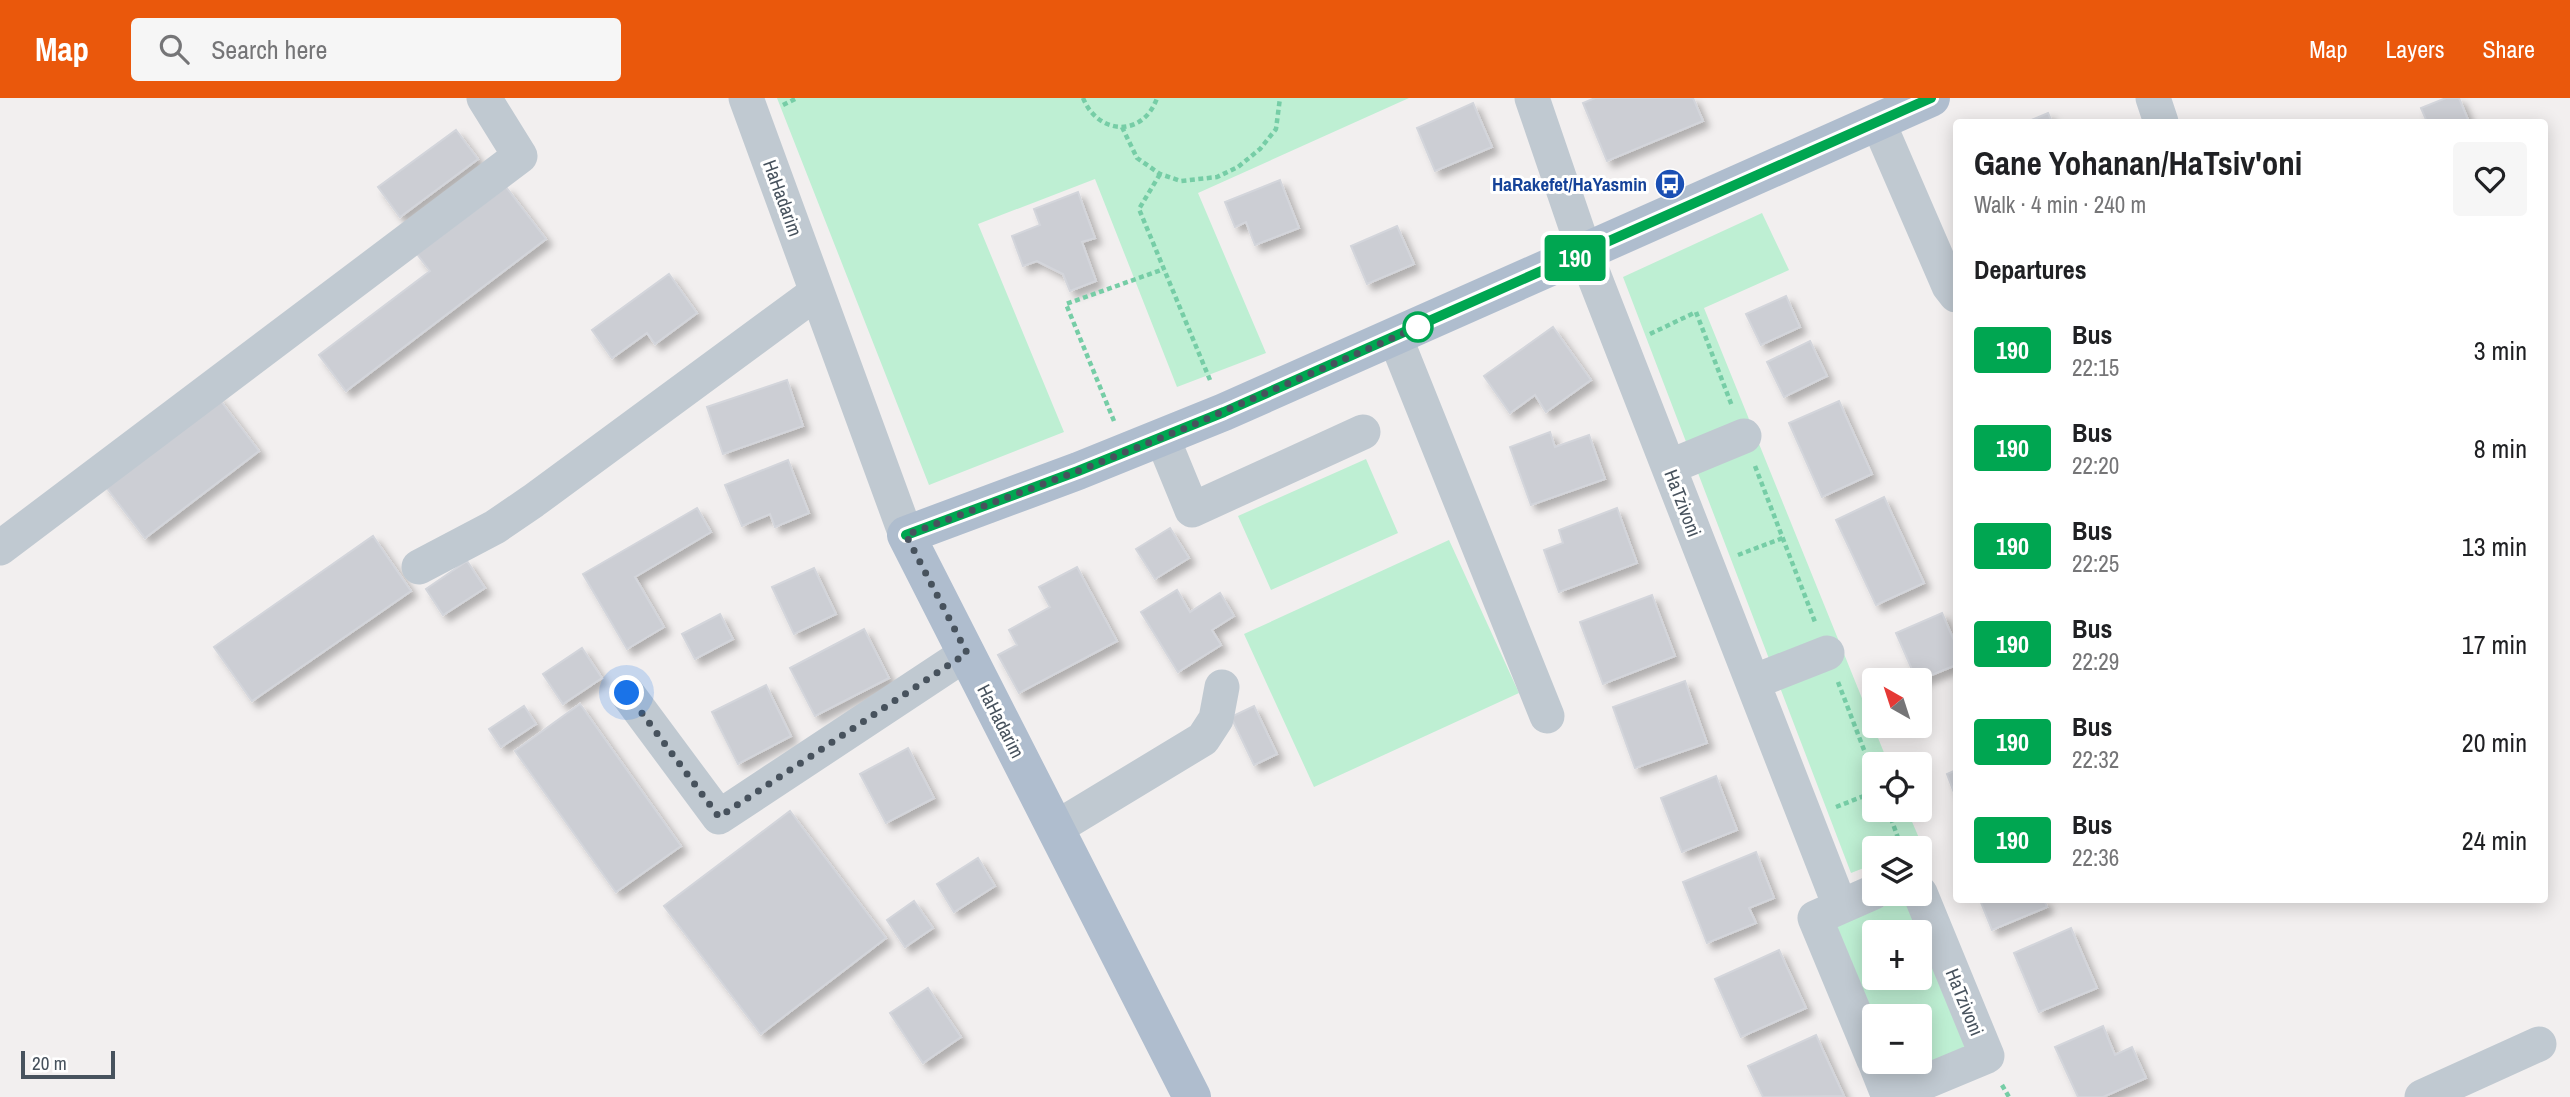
<!DOCTYPE html>
<meta charset="utf-8">
<style>
body{margin:0;font-family:"Archivo Narrow",sans-serif;background:#f6f6f6;color:#202124;height:100vh;display:flex;flex-direction:column;font-size:26px;white-space:nowrap}
*{box-sizing:border-box;margin:0}
p{font-size:23px;color:#757577}
.icon{flex:none;width:38px;height:38px;fill:none;stroke:currentColor;stroke-width:2;stroke-linecap:round;stroke-linejoin:round}
.map{position:relative;flex:1;overflow:hidden}
.side{position:absolute;left:1953px;top:21px;width:595px;height:784px;display:flex;flex-direction:column;background:#fff;border-radius:7px;box-shadow:0 4px 18px #0003}
.side>*{flex:none}
.badge{padding:0 14px;border-radius:5px;font-size:24px;line-height:46px}
.needle{width:46px;rotate:321deg}
.fabs{position:absolute;left:1862px;top:570px;display:grid;gap:14px}
.fabs a{display:grid;place-items:center;width:70px;height:70px;border-radius:7px;background:#fff;box-shadow:0 4px 18px #0003;font-size:35px}
.scale{position:absolute;left:21px;bottom:18px;width:94px;box-sizing:border-box;padding-left:7px;border:4px solid #47525d;border-top:0;font-size:19px;line-height:24px;white-space:nowrap;color:#47525d;-webkit-text-stroke:5px #fff;paint-order:stroke}
.you{position:absolute;width:35px;height:35px;margin:-18px;border:5px solid #fff;border-radius:50%;background:#1a73e8;box-shadow:0 0 0 10px #1a73e833}
.map>.badge{position:absolute;translate:-50% -50%;box-shadow:0 0 0 4px #fff}
h2{padding:0 21px;font-size:26px;line-height:63px}
.round{display:grid;place-items:center;flex:none;width:74px;height:74px;border-radius:7px;background:#f6f6f6}
.summary{display:flex;align-items:center;justify-content:space-between;height:119px;padding:0 21px}
h1{font-size:33px;font-weight:700;line-height:52px}
ul{padding:0;list-style:none}
li{display:flex;align-items:center;gap:21px;height:98px;padding:0 21px}
li div{flex:1}
li b{display:block;font-size:26px}
li em{font-style:normal}
li .badge{min-width:77px;font-weight:700;text-align:center}
header{display:flex;align-items:center;gap:42px;box-sizing:border-box;height:98px;padding:0 35px;background:#ea580c;color:#fff}
header strong{font-size:33px}
nav{display:flex;gap:38px;margin-inline-start:auto;font-size:24px}
.search{width:490px;height:63px;background:#f6f6f6;display:flex;align-items:center;gap:18px;box-sizing:border-box;padding:0 24px;border-radius:7px;color:#757577;font-size:26px}
.map>svg:first-child{display:block}
.green{fill:#beefd3}
.building{fill:#ccced4;stroke:#d3d5db;stroke-width:2;filter:url(#shadow)}
.lines{fill:none;stroke-linecap:round;stroke-linejoin:round}
.path{stroke:#76cda6;stroke-width:4.5;stroke-dasharray:5 3.5;stroke-linecap:butt}
.minor{stroke:#c0c9d1;stroke-width:35}
.major{stroke:#afbdce;stroke-width:38}
.line-casing{stroke:#fff;stroke-width:16}
.line{stroke:#00a651;stroke-width:10}
.walk{stroke:#47525d;stroke-width:7;stroke-dasharray:0 12.6}
.stop-dot{fill:#fff;stroke:#00a651;stroke-width:3.5}
.labels{text-anchor:middle;dominant-baseline:central;stroke-width:6;stroke-linejoin:round;paint-order:stroke}
.transit-label{font-size:19px;font-weight:bold;fill:#164399;stroke:#fff;text-anchor:end}
.street-label{font-size:19px;fill:#47525d;stroke:#fff}
</style>
<header>
<strong>Map</strong>
<div class="search"><svg class="icon" aria-label="search" viewBox="0 0 24 24"><circle cx="10" cy="10" r="6"/><path d="M15 15l6 6"/></svg>Search here</div>
<nav><a>Map</a><a>Layers</a><a>Share</a></nav>
</header>
<div class="map">
<svg width="2570" height="999" viewBox="0 0 2570 999">
<defs>
<filter id="shadow"><feDropShadow dx="6" dy="6" stdDeviation="3.5" flood-color="#0004"/></filter>
</defs>
<rect width="100%" height="100%" fill="#f2efef"/>
<path class="green" d="M777,0h632l-211,95 68,160 -89,34 -82,-208 -117,45 86,208 -135,53z
M1762,115l27,57 -85,38 185,457h-15v45h33l15,35 -9,4h-39v15l-23,9 -228,-596z
M1366,361l32,74 -127,57 -33,-74z
M1449,442l70,153 -205,94 -70,-153z
M1904,800l15,35h-45v45h46v-42l46,112 -68,28 -6,-14h28v-45h-46l-38,-91z"/>
<path class="building" d="M1595,0h98l10,23 -96,40 -24,-58z
M2446,0h13l10,24h-42l-6,-14z
M1473,5l19,44 -57,24 -18,-43z
M2048,15l4,9h-25z
M456,32l22,29 -78,58 -22,-30z
M1280,82l19,48 -44,17 -9,-23 -11,5 -10,-25z
M506,89l40,52 -200,152 -27,-36 111,-84 -13,-17z
M1078,94l17,46 -13,4 14,39 -26,10 -7,-17 -26,-13 -14,5 -11,-30 28,-11 -6,-16z
M1397,128l17,38 -47,20 -16,-38z
M669,176l28,39 -42,31 -8,-11 -35,25 -20,-28z
M1786,198l14,31 -39,18 -15,-31z
M1553,229l38,53 -45,32 -11,-17 -25,18 -26,-37z
M1810,243l17,35 -43,21 -17,-35z
M787,282l16,46 -80,28 -16,-47z
M217,298l42,55 -114,87 -42,-55z
M1839,303l33,73 -50,23 -33,-74z
M1550,334l5,15 34,-12 16,44 -74,26 -21,-58z
M788,362l21,53 -34,14 -5,-13 -28,12 -17,-41z
M1884,399l40,86 -48,22 -40,-85z
M697,410l14,24 -76,45 29,50 -37,22 -44,-75z
M1617,410l20,55 -78,29 -15,-42 19,-7 -4,-13z
M1170,430l19,30 -34,21 -19,-30z
M373,438l38,55 -159,110 -38,-54z
M467,463l18,27 -42,27 -17,-26z
M1077,469l40,74 -98,52 -21,-38 19,-10 -8,-15 41,-23 -11,-20z
M814,470l22,46 -42,20 -22,-47z
M1177,492l13,22 30,-19 14,23 -22,14 9,15 -43,27 -37,-60z
M1652,497l23,61 -72,28 -23,-62z
M1942,515l14,32v20l-39,16 -21,-48z
M720,516l13,25 -38,20 -13,-25z
M864,531l25,49 -74,38 -25,-48z
M582,550l20,30 -39,26 -20,-30z
M1685,583l22,62 -72,25 -22,-61z
M766,587l25,51 -53,28 -26,-52z
M580,606l101,142 -65,46 -101,-141z
M524,608l12,18 -35,23 -12,-18z
M1254,608l23,48 -23,11 -23,-48z
M908,650l26,50 -48,25 -26,-49z
M1956,672v28l-9,-24z
M1716,678l21,54 -55,22 -21,-54z
M790,713l96,127 -125,96 -97,-128z
M1756,754l18,46 -25,10 7,15 -49,20 -24,-61z
M978,760l17,28 -41,26 -17,-28z
M1980,802h64l3,7 -55,23z
M914,803l19,27 -28,19 -18,-27z
M2071,830l26,60 -58,24 -25,-59z
M1779,852l27,58 -65,29 -26,-58z
M928,890l33,49 -38,26 -33,-50z
M2103,928l12,29 17,-8 14,31 -43,19h-25l-23,-50z
M1816,937l28,61 -81,1 -15,-31z"/>
<g class="lines">
<path class="path" d="M1083,0c15,37 60,40 74,0
M783,7l14,-7
M1122,29l15,31 23,16 21,7 36,-4 21,-10 22,-18 16,-20 4,-31
M1160,76l-21,35 71,171
M1650,236l46,-22 36,94
M1114,323l-48,-117 98,-35
M1755,368l60,156
M1738,457l45,-17
M1838,584l36,94
M1836,709l38,-15
M1888,712l14,39
M2002,987l7,12"/>
<path class="minor" d="M746,0l160,437
M1532,0l53,155 255,653
M2153,0l8,24
M1878,24l71,164 7,9
M1395,239l152,379
M1162,339l30,73 171,-78
M1669,369l75,-31
M0,450l520,-392 -36,-58
M419,469l76,-40 38,-26 284,-209
M1753,584l74,-29
M627,595l92,124 248,-164
M1056,730l147,-89 13,-20 6,-32
M1874,794l-59,26 59,142
M1875,964l14,35 98,-41 -67,-163
M2422,999l117,-53"/>
<path class="major" d="M1192,999l-286,-562 172,-64 146,-59 707,-314"/>
</g>
<g class="lines">
<g class="line-casing">
<path id="line" d="M906,437l172,-64 146,-59 707,-314"/>
</g>
<use href="#line" class="line"/>
<path class="walk" d="M627,595l92,124 248,-164 -61,-118 172,-64 105,-42 235,-102"/>
</g>
<defs>
<g id="bus-disc" transform="scale(1.575)"><circle r="9.5" fill="#1a4fb4" stroke="#fff"/><path d="M-5-6H5V4H4V6H2V4H-2V6H-4V4H-5ZM-3.5-4V0h7V-4ZM-3.5 1.2v1.5H-2V1.2ZM2 1.2v1.5H3.5V1.2Z" fill="#fff"/></g>
</defs>
<g fill-rule="evenodd">
<use href="#bus-disc" x="1670" y="86"/>
</g>
<circle class="stop-dot" cx="1418" cy="229" r="14"/>
<g class="labels">
<g class="transit-label">
<text x="1647" y="86">HaRakefet/HaYasmin</text>
</g>
<g class="street-label">
<text transform="translate(783 100) rotate(70)">HaHadarim</text>
<text transform="translate(1683 405) rotate(69)">HaTzivoni</text>
<text transform="translate(1001 623) rotate(63)">HaHadarim</text>
<text transform="translate(1965 904) rotate(68)">HaTzivoni</text>
</g>
</g>
</svg>
<div class="fabs">
<a><svg class="needle" viewBox="-14 -14 28 28"><path d="M0-13l5 13h-10z" fill="#e53935"/><path d="M0 13l5-13h-10z" fill="#757577"/></svg></a>
<a><svg class="icon" aria-label="locate" viewBox="0 0 24 24"><circle cx="12" cy="12" r="6"/><path d="M12 2v4M12 18v4M2 12h4M18 12h4"/></svg></a>
<a><svg class="icon" aria-label="layers" viewBox="0 0 24 24"><path d="M12 4l9 5-9 5-9-5zM3 14l9 5 9-5"/></svg></a>
<a>+</a>
<a>−</a>
</div>
<div class="scale">20 m</div>
<div class="you" style="left:627px;top:595px"></div>
<b class="badge" style="left:1575px;top:160px;background:#00a651;color:#fff">190</b>
<section class="side">
<div class="summary"><div><h1>Gane Yohanan/HaTsiv'oni</h1><p>Walk · 4 min · 240 m</p></div><a class="round"><svg class="icon" aria-label="heart" viewBox="0 0 24 24"><path d="M12 20l-8-8c-3-5 5-10 8-4 3-6 11-1 8 4z"/></svg></a></div>
<h2>Departures</h2>
<ul>
<li><span class="badge" style="background:#00a651;color:#fff">190</span><div><b>Bus</b><p>22:15</p></div><em>3 min</em></li>
<li><span class="badge" style="background:#00a651;color:#fff">190</span><div><b>Bus</b><p>22:20</p></div><em>8 min</em></li>
<li><span class="badge" style="background:#00a651;color:#fff">190</span><div><b>Bus</b><p>22:25</p></div><em>13 min</em></li>
<li><span class="badge" style="background:#00a651;color:#fff">190</span><div><b>Bus</b><p>22:29</p></div><em>17 min</em></li>
<li><span class="badge" style="background:#00a651;color:#fff">190</span><div><b>Bus</b><p>22:32</p></div><em>20 min</em></li>
<li><span class="badge" style="background:#00a651;color:#fff">190</span><div><b>Bus</b><p>22:36</p></div><em>24 min</em></li>
</ul>
</section>
</div>
